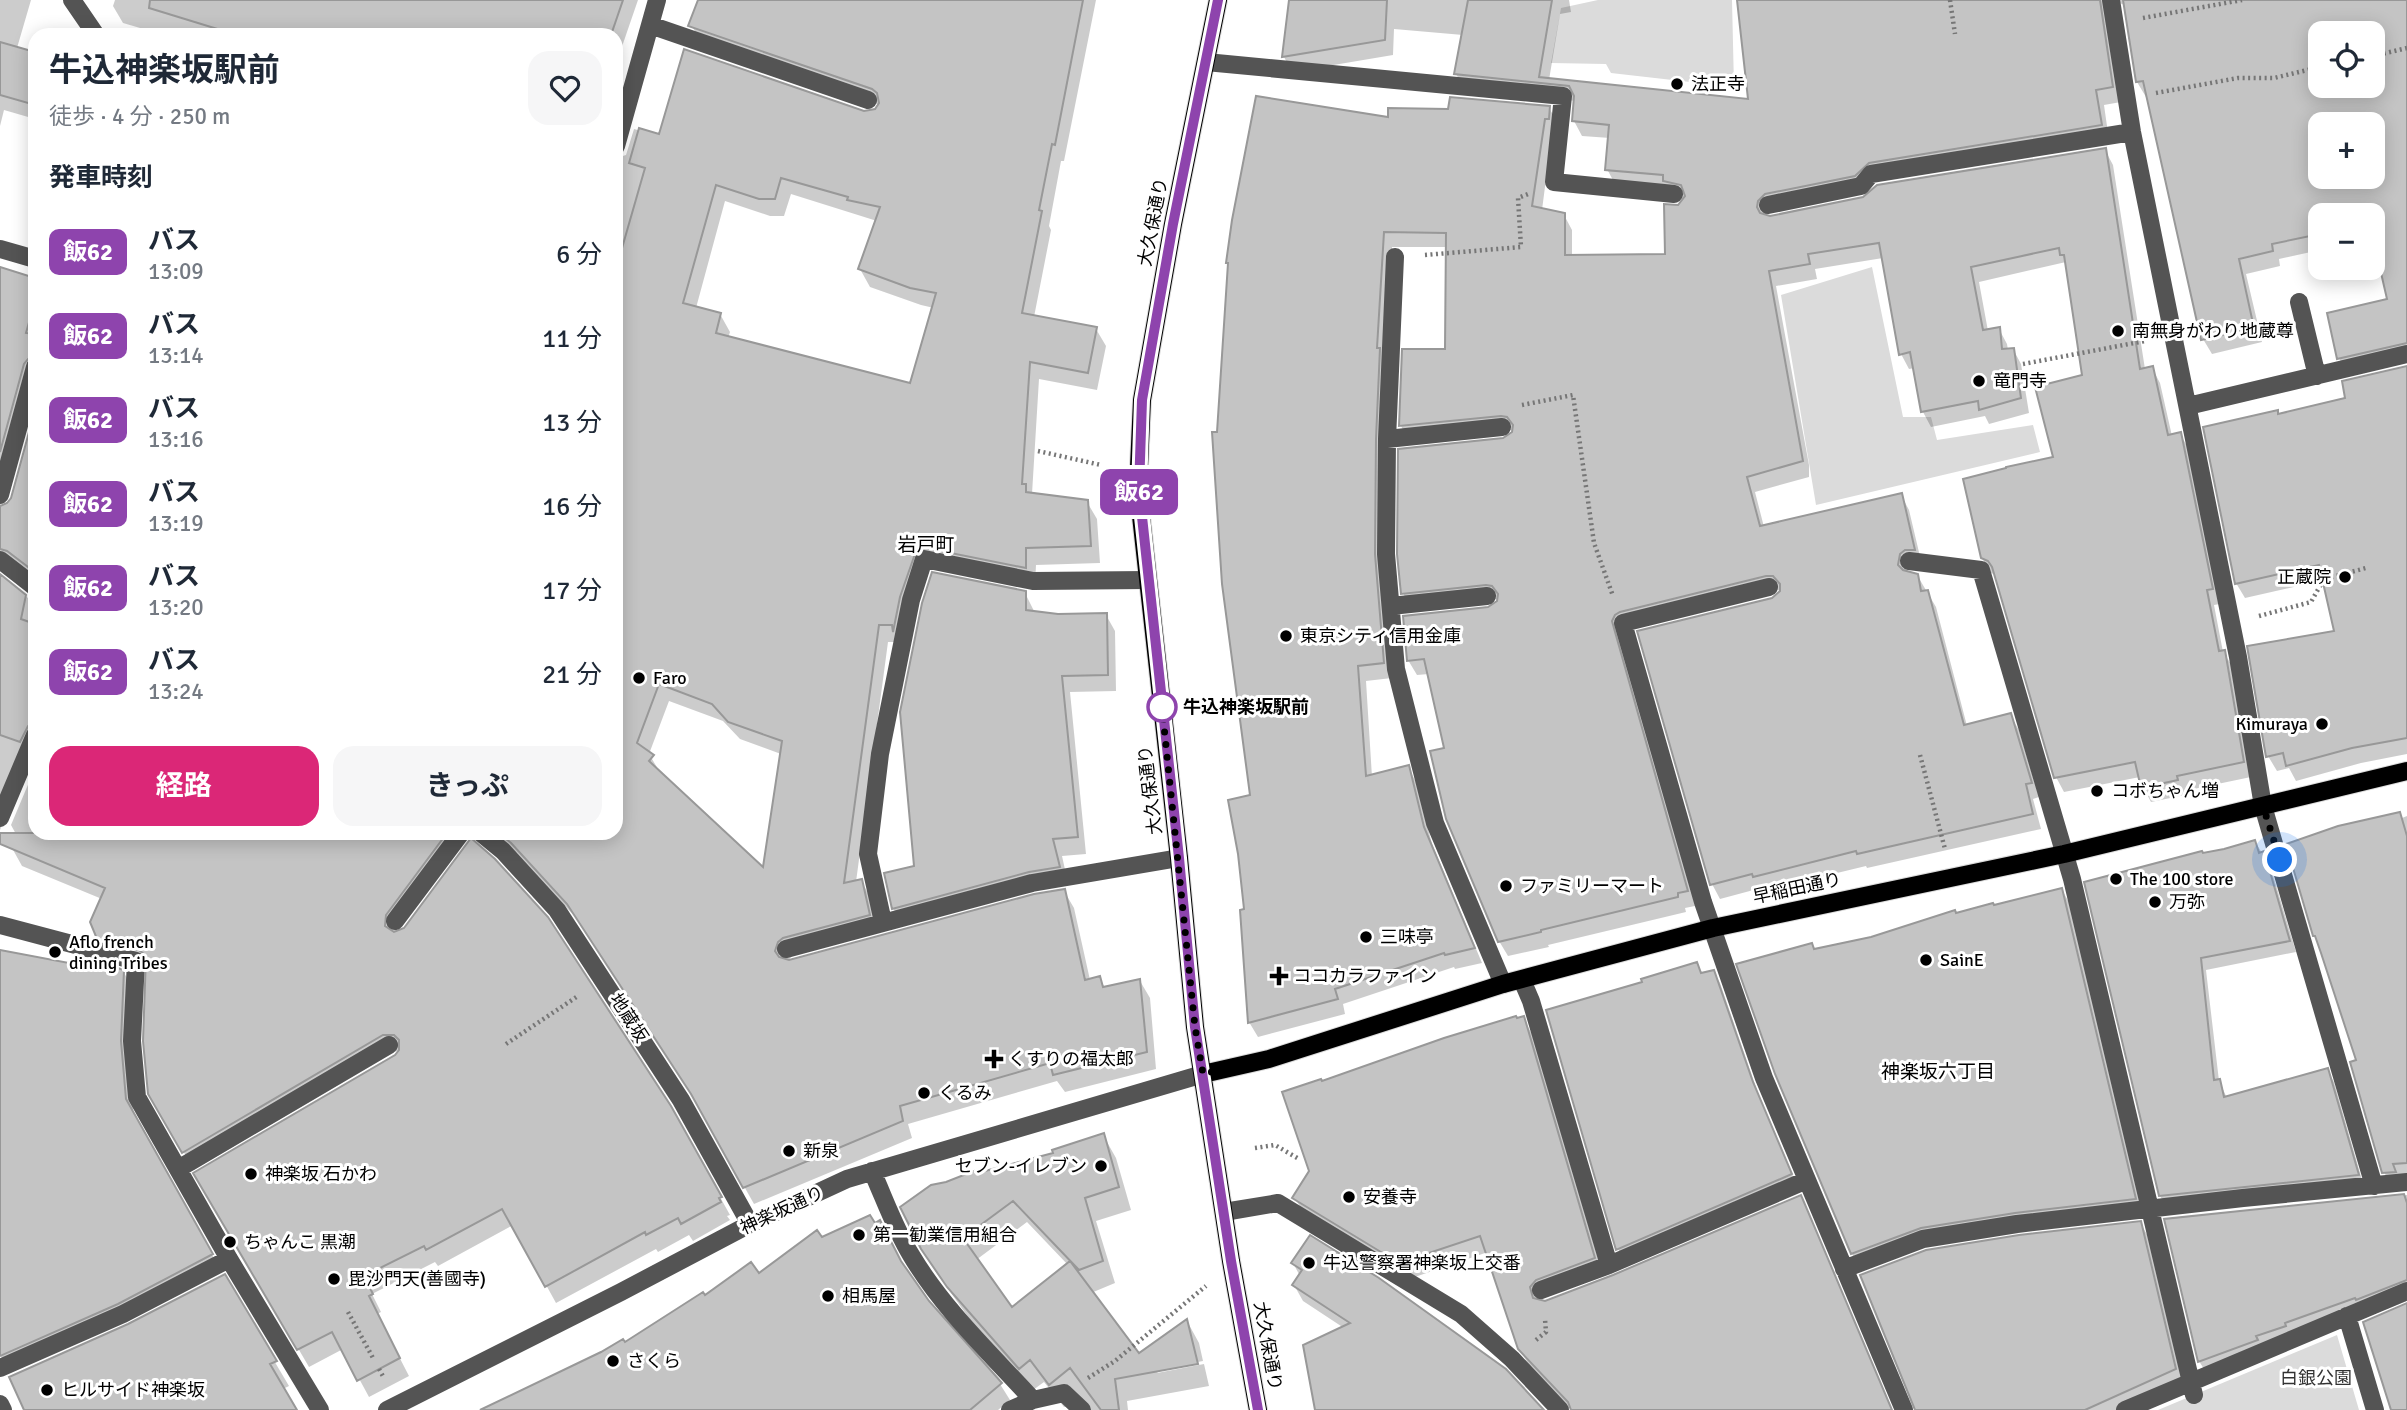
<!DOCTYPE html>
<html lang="ja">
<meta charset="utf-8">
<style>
body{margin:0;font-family:Signika,"Noto Sans JP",sans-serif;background:#f6f6f7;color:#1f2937;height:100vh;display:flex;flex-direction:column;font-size:26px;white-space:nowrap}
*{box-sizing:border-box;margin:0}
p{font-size:23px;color:#747a83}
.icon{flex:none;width:38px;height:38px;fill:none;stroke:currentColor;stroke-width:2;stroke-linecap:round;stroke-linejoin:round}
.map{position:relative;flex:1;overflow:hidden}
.drawer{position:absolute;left:28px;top:28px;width:595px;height:812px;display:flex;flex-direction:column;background:#fff;border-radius:21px;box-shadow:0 4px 18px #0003}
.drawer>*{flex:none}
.badge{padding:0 14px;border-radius:10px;font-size:24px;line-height:46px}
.controls{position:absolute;left:2308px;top:21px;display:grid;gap:14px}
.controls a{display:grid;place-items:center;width:77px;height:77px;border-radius:14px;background:#fff;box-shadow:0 4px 18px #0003;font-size:35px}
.you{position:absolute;width:35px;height:35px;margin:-18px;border:5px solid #fff;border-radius:50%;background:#1a73e8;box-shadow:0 0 0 10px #1a73e833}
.map>.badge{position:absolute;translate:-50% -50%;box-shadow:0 0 0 4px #fff}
h2{padding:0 21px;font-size:26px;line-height:63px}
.round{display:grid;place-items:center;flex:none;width:74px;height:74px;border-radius:21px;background:#f6f6f7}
.headline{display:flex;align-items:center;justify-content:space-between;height:119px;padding:0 21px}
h1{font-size:33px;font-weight:700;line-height:52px}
.cta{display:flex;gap:14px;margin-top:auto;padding:14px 21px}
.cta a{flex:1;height:80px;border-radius:21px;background:#db2777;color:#fff;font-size:28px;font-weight:700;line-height:80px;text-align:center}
.cta a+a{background:#f6f6f7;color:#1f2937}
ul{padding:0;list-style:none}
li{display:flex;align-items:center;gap:21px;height:84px;padding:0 21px}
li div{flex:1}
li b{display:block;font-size:26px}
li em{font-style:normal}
li .badge{min-width:77px;font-weight:700;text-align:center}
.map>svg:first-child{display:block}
.green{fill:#dbdbdb}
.shadow{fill:#0003;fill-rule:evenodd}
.building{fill:#c4c4c4;stroke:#989898;stroke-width:2;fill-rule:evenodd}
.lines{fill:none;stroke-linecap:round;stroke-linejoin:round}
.major-casing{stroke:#dbdbdb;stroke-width:20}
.path{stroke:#767676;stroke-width:4.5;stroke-dasharray:2 3.5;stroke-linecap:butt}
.minor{stroke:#545454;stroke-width:18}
.major{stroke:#000;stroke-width:18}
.line-casing{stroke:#fff;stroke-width:16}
.line{stroke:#8e44ad;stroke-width:10}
.walk{stroke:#000;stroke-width:7;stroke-dasharray:0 12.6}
.poi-dot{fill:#000;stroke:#fff;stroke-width:2.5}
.stop-dot{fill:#fff;stroke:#8e44ad;stroke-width:3.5}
.labels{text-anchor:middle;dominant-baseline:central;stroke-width:6;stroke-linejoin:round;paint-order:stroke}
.poi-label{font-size:18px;fill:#000;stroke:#fff;text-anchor:start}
.street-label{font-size:18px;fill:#000;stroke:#fff}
.stop-label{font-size:18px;font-weight:bold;fill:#000;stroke:#fff;text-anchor:start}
.park-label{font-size:18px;fill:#323232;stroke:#fff}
.neighbourhood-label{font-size:19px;fill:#000;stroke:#fff}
</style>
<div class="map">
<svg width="2407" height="1410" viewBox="0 0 2407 1410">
<rect width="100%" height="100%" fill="#fff"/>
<path class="green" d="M1598,0h134l2,87 -123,-14 -5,-9 -55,-1 10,-55z
M1872,267l31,150h28l6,23 96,-15 7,27 -224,53 -35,-210z
M2337,1335l22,75h-201z"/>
<path class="shadow" d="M0,0h31l-14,48 18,6v65l-31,-9 -4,16z
M115,0h523l-22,64v-29h-452l-41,-12 -10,-17z
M699,0h397l-32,161h-3l-12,65 2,4 -17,87 62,12 10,17 -9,44 -58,-11 -7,115 55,8 10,17 3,44 -64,2 -1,20 -98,-20 -12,4 -24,73h-13l-32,240 5,-1 10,17 7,34 -85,23 -7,8 278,-72 10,17 16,72 9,-2 6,11 35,-8 10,17 6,71 -91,23 -8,-11 -149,43 4,14 -158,66 -54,-96 -121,-187 -56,-60 -47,-21 -4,-7h144v-675l10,-3 8,-26 26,7 211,-23 9,-8 -178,-61 -10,-18zM791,194l86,27 -17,48 10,18 51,18 13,3 -22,77 -184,-47 2,-6 -10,-18 -24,-6 29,-107 45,15h14zM669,701l54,20 17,18 41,15 -17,117 -103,-97 -12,-20z
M1290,0h279l2,12 -11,2 -11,66 201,21 -12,-101h669v359l-60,14 -8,-15 50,-58 -10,-45 -6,1v-41h-53v35l-41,9 1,7 -34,8 16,68 -50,12 -9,-15 -55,-243 -2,1 -9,-15 -12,-77 -6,-2 2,99 -17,3 5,35 -231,37 -104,32 -9,7 5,2 335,-68 8,15 32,204 7,-1 8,15 12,53 8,-2 9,15 31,155 -6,1 9,47 10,15 18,110 -67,14 1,4 -34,7 -8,-15 -3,-10 -76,15 -8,-15 -60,-202 -5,-2 -9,-15 73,-99 29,-83 -18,-114 -87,20 9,49 11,-2 8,15 1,6 5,-1 8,15 8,49 -40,11 -4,-8 -54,11 -8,-15 -8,-44 -6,1 -8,-15 -18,-96 -68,11 2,10 -41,7 33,179v12l-54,15 9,35 137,-32 8,15 13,55 -14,4 -1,4 10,2 19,32 31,119 43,-11 9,15 20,67 -6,2 8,30 -174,39 -1,-2 -103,25 -2,-3 -41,11 -8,-15 61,-285 9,-8 -7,-1 -146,37 66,279 -10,2 1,4 -138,33 1,2 -41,9 -9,-15 -53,-192 -17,-75 -12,1 -9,-15 93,-60 -6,-1 -84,9 -8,-15 101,-153 12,-9 -6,-1 -101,11 -8,-15 3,-76 42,1 2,-104h-56l-7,114 7,317 -26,3 6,96 36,-10 8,15 16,62 50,119 -27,6 -1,-2 -111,37 2,10 -87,23 -9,-15 -4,-111 7,-115 -34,-362 172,-315 59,-9 100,-2 9,15 -6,10 -10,77 22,5 8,15v26h95l12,-50 6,-7 -70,-15 -8,-15 3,-31 -28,-2 -8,-15 2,-20 -111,-12 -9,-15 7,-39 -69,-6 -1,26 -101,17 -8,-15zM2320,33h53v53h-53zM2320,124h53v53h-53z
M0,269l35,10v101l-35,127 9,-2 4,-6 22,-82v165l-30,-15 -5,4z
M2407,367v387l-46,9 -65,18 -7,-13 -12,3 -9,-15 68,-123 -11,-53 -80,18 -9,-15 41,-171 2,3 69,-16z
M0,576l28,22 7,1v148l-35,83z
M1025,593l10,20 23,3 48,-1 9,16 1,60 -46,1 16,162 -24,2 6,27 -29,5 -136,37 -10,-17 23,-41z
M35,768v65h421l6,11 -68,90 276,173 60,108 -3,1 3,4 -37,21 -4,-6 -31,17 -2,-3 -100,54 -43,-78 -75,41 -3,-4 -63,32 9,18 -4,2 32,62 -40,21 -26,-48 -34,18 -113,-193 200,-118 3,-5 -6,1 -199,118 -44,-77 -2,-127 -39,-10 -10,-18 3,-39 -80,-33 -10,-18 5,-12 -6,-11z
M2400,814l2,4 5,-2v374l-13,1 -10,-19 -26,-111 -38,-116 -6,-10z
M2255,842l15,23 26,87 -90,18 13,111 8,17 100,-28 7,12 30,105 -197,20 -7,-11 43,-341z
M2062,890l8,14 73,309 -213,29 -70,26 -8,-14 -38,-303 58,-13z
M1697,964l6,11 11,-3 6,11 39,113 38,90 -173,74 -6,-11z
M123,971l8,14 -3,72 6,61 86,151 -212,100 -8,-14v-375l114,-6z
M1523,1018l9,16 71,240 -58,22 -4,6h4l69,-25 186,-80 9,16 83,197h-320l-43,-45 -10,-17 -31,-96 -79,27 -105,-65 -9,-16 16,-27 10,-88z
M1103,1135l13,23 15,52 -35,11 19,62 -24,10 47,63 49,-35 12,22 4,18 -42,8 -4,4 47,-9 5,22 -82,15 1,9h-40l-6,-6 -18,3 -20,-25 -11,8 -57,-62 -40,-56 -14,-24 59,-74 74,-20zM1027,1222l41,43 -57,44 -35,-49z
M2407,1195v106l-197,78 -11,-18 -33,-141z
M2140,1223l10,16 34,147 -54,24h-214z
M822,1239l82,30 23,33 73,82 10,16 -12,10h-513l139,-66 81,-47 53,-22z
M1293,1263l249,147h-226l28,-82 -41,-27 -9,-16 6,-9z
M224,1276l65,110 -6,3 12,21h-270l104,-84z"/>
<path class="building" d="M150,0h473l-12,35h-374l-88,-27z
M698,0h385l-28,145 -3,-1 -13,66 3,1 -20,102 75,14 -9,46 -58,-11 -8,122h4v8l62,8 3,46 -65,2v20l-100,-20 -10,3 -16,46 -7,35 -1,-7h-13l-35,258 18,-4 8,36 -87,23 -5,4 -3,9 4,6 10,3 245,-66 31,-5 20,91 15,-4 3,11 37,-8 7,73 -94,23 -3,-12 -150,43 3,15 -160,67 -52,-94 -124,-190 -56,-61 -12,-10h117v-564l29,-101 -16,-5 10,-35 20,6 25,-85 180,62 11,-2 4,-6 -2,-10 -5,-4 -184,-63zM781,178l67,19 -1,3 33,7 -22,62 52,19 26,5 -26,90 -194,-50 5,-20 -38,-10 33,-118 43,14h16zM659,684l53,20 16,18 54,19 -19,126 -114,-106 5,-6 -17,-12z
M1289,0h98l-2,40 -103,17z
M1468,0h84l-13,77 209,22 -11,-99h363l13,87 -17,3 6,35 -233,38 -14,13 -90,18 -7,7 -1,6 3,6 10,3 93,-19 14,-12 229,-37 34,221 13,-3 15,69 13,-3 32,157 -6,1 12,61 6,-1 19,112 -67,14 1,4 -37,8 -6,-26 -81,16 -62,-211 -4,-6 -7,-3 -18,-79 43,-11v-1l47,-10 -18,-70 47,-12 -18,-120h-4l-1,-7 -88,19 12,63 17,-3 2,22 12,-1 7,50 -42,12 -1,-9 -57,11 -11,-60 -11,3 -20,-112 -71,11 2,10 -41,7 34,190 -56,16 13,49 142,-33 13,57h-10l-5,4 -2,11 5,5 15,4 3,17 7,-1 36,135 47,-12 21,70 -6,1 7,30 -176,40 -1,-3 -103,26 -1,-3 -42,11 -73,-254 135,-33 8,-7v-7l-7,-8h-7l-146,36 -5,3 -3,6 76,270 -10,2v4l-137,33v2l-43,10 -52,-123 -16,-68 14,-3 -20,-89 -17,2 -4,-45 85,-9 9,-6 1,-7 -6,-8 -6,-1 -85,9 -4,-40 1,-105 105,-11 9,-6 1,-7 -6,-8 -6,-1 -102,10 3,-77h43l1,-116 -62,-1 -7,116h3l-4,91 -1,115 9,109 -26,3 8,110 43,-11 15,62 51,121 -30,7 -1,-2 -109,36 3,10 -90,24 -8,-113 4,-1 -6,-55 -10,-54 22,-5 -28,-211 -10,-152h5l11,-169h-2l6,-43 24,-124 132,21v-9l60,1 2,-12 100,9 -1,13h-4l-13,87 33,7v42l100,-1 -1,-50 14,1 7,-9 -4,-11 -18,-4v-6l-58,-5 4,-45 -37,-4 2,-25 -5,-10 -115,-12z
M2123,0h284v343l-70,16 -10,-46 60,-14 -14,-61v-23h-53v19l-48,10 1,7 -34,8 15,69 -53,12 -58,-259 -7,1zM2320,33h53v53h-53zM2320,124h53v53h-53z
M0,42l35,10v53l-35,-10z
M0,267l35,11v23l-9,32 9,1v22l-7,3 -4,5 -24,88z
M2407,366v372l-55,10 -66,18 -3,-13 -17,4 -19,-111 87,-15 -15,-66 -84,19 -32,-157 75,-17v4l67,-16 -3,-17z
M35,410v146l-3,14 -25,-19 -7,-2v-43l7,-3 4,-5z
M932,572l94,19v19l32,4 49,-1 1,62 -46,1 16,161 -25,2 7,28 -31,5 -137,37 -8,-36 30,-7 -14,-154 22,-109z
M0,574l26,21 -5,24 14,5v100l-7,2 -8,16 -20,-7z
M2400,812l7,24v327l-14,1 3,8 -14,1 -32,-111 6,-2 -35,-107 -6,-17h-2l-27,-92 52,-18z
M0,833h447l-61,82 -1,11 9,6 10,-4 67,-90 24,21 53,58 123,189 51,91 -3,1 2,4 -40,22 -3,-6 -32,17 -1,-3 -100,55 -43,-78 -76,41 -2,-4 -60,30 9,18 -4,2 31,62 -43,23 -25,-49 -35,18 -104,-177 202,-118 4,-5v-10l-5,-5h-11l-201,118 -34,-59 -5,-53 3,-85 -7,-6 -42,-11 -7,-17 15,-34 -105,-44z
M2255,840l4,13 5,-2 26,90 -89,17 13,122 6,-1 4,18 104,-29 31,107 -200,21 -75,-314 118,-31 1,2 21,-4z
M2062,888l74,311 -121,14 -94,15 -70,26 -76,-180 -39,-110 76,-21 2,6 57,-12 84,-27 1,3 37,-10 1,2z
M0,950l111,21 -3,-6 16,5 -3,71 5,58 87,155 -95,50 -118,52z
M1697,962l4,11 13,-3 39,112 39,92 -176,76 -70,-240 96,-28 -1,-3z
M1516,1016l1,2 7,-2 71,242 -59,22 -6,7 3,11 12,3 68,-26 188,-80 91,215h-321l-3,-8 -50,-53 -38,-113 -81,27 -107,-65 17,-27 -27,-79 39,-13 1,2 122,-43z
M1104,1133l15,54 -34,11 18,63 -24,9 -66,-69 -50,37 49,69 58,-46 69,92 48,-34 11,45 -83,15 4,31h-18l-31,-42 -21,17 -19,-25 -11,9 -72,-82 -26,-38 -21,-42 31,-22 15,-3 33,-13 2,3 72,-19 -1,-3z
M2404,1194l3,9v77l-51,20 -1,-2 -70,25 1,3 -30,10 2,4 -60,22 -34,-143z
M870,1215l5,8 5,-3 21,41 28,40 73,82 -32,27h-490l121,-58 22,-13 2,3 78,-50 2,3 46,-33 8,11 58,-43 5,7z
M2141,1221l35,148 -91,41h-170l-55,-135 66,-25 93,-15z
M1310,1235l69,43 127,91 38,41h-229l-12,-65 47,-22 -58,-38 10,-15 -11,-7z
M225,1274l52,87 -7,3 27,46h-273l-15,-33 119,-53z
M2407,1303v107h-16l-28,-88z"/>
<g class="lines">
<g class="major-casing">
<path id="major" d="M1218,0l-45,224 -31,176 -4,89 41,369 16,169 36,234 27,149
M1203,1074l66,-15 234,-75 210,-56 351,-74 343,-83"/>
</g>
<path class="path" d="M1950,0l5,34
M2143,18l99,-18
M2373,56l34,-8
M2156,93l82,-15h36l46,-11
M1425,255l96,-8 -3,-49 10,-4
M2023,364l122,-23
M1522,405l51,-10 21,148 19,53
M1038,451l63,14
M2259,616l52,-14 13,-23 42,-11
M1920,755l25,94
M506,1044l72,-48
M1255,1148l20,-3 24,14
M348,1312l25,46
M1536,1340l10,-8 -1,-13
M379,1369l5,9
M1088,1378l27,-17 91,-75"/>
<path class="minor" d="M72,0l24,35
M2111,0l21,132 106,525 25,149 111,380
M650,25l218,75
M1206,62l357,34 -9,86 120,12
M616,146l41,-146
M1768,205l93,-19 10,-12 261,-42
M0,249l35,10
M1395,257l-8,182 115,-12
M2299,302l18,74
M2188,406l219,-52
M1387,439l-1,115 10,115 39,154 68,161
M0,495l35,-128
M0,560l35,27
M1909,561l72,9 91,309 122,516
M1769,587l-146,36 80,279 61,176 140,332
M1391,606l96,-10
M0,818l35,-83
M481,833l22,18 54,59 124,190 69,124
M395,921l66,-88
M883,922l-15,-68 12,-100 31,-154 13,-41 109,22 114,-1
M0,925l136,36 -4,80 5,56 92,162 91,151
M786,949l246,-66 147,-25
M1522,980l9,21 78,264
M178,1169l211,-124
M872,1171c13,29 23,58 39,84 32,54 80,99 122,145
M1224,1212l54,-9 183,111 51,45 48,51
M1844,1269l79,-30 94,-15 226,-26 164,-16
M1541,1290l68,-25 198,-85
M2347,1316l28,94
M0,1368l123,-54 106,-55
M0,1404l3,6
M387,1410l234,-118 129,-68 97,-45 356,-105
M1010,1410l23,-10 31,-7 18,17
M2125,1410l282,-119"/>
<use href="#major" class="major"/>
</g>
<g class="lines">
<g class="line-casing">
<path id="line" d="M1218,0l-45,224 -31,176 -3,89 40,369 16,169 36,234 27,149"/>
</g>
<use href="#line" class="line"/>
<path class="walk" d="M1162,707l33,320 8,47 66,-15 234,-74 210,-57 351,-74 199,-48 17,54"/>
</g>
<g class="poi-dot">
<circle cx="1677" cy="84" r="7"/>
<circle cx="2118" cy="331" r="7"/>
<circle cx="1979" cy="381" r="7"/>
<circle cx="2345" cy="577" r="7"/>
<circle cx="1286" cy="636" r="7"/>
<circle cx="639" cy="678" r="7"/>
<circle cx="2322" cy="724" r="7"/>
<circle cx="2097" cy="791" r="7"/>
<circle cx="2116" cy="879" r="7"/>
<circle cx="1506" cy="886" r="7"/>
<circle cx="2155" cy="902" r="7"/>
<circle cx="1366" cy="937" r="7"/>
<circle cx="55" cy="952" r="7"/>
<circle cx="1926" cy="960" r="7"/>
<path d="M1275.5 965.5h7v7h7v7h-7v7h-7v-7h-7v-7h7z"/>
<path d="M990.5 1048.5h7v7h7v7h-7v7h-7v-7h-7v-7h7z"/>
<circle cx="924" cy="1093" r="7"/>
<circle cx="789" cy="1151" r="7"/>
<circle cx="1101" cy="1166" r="7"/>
<circle cx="251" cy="1174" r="7"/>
<circle cx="1349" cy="1197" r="7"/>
<circle cx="859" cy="1235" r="7"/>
<circle cx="230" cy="1242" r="7"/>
<circle cx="1309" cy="1263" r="7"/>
<circle cx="334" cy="1279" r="7"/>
<circle cx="828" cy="1296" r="7"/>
<circle cx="613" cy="1361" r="7"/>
<circle cx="47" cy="1390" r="7"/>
</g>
<circle class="stop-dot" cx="1162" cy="707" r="14"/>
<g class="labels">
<g class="poi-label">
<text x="1691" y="84">法正寺</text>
<text x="2132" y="331">南無身がわり地蔵尊</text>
<text x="1993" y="381">竜門寺</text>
<text x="2331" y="577" text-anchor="end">正蔵院</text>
<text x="1300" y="636">東京シティ信用金庫</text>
<text x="653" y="678">Faro</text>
<text x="2308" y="724" text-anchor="end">Kimuraya</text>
<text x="2111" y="791">コボちゃん増</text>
<text x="2130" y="879">The 100 store</text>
<text x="1520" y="886">ファミリーマート</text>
<text x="2169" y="902">万弥</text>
<text x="1380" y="937">三味亭</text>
<text x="69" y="942">Aflo french<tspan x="69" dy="21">dining Tribes</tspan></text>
<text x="1940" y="960">SainE</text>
<text x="1293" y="976">ココカラファイン</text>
<text x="1008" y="1059">くすりの福太郎</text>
<text x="938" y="1093">くるみ</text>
<text x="803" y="1151">新泉</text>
<text x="1087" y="1166" text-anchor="end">セブン-イレブン</text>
<text x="265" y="1174">神楽坂 石かわ</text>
<text x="1363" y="1197">安養寺</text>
<text x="873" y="1235">第一勧業信用組合</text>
<text x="244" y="1242">ちゃんこ 黒潮</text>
<text x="1323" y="1263">牛込警察署神楽坂上交番</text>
<text x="348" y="1279">毘沙門天(善國寺)</text>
<text x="842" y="1296">相馬屋</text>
<text x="627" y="1361">さくら</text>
<text x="61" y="1390">ヒルサイド神楽坂</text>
</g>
<g class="street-label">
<text transform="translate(1153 222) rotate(-79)">大久保通り</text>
<text transform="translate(1150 790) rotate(-97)">大久保通り</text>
<text transform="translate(1797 888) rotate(-12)">早稲田通り</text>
<text transform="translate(629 1018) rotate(57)">地蔵坂</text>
<text transform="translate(782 1210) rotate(-25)">神楽坂通り</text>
<text transform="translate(1268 1346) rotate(80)">大久保通り</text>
</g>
<g class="stop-label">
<text x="1183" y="707">牛込神楽坂駅前</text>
</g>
<g class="park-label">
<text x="2316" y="1378">白銀公園</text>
</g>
<g class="neighbourhood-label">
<text x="926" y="545">岩戸町</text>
<text x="1938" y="1072">神楽坂六丁目</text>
</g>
</g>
</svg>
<div class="controls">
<a><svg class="icon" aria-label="locate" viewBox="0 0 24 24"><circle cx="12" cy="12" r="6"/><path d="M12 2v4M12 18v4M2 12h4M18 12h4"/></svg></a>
<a>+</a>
<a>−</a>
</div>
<div class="you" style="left:2280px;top:860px"></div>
<b class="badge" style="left:1139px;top:492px;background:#8e44ad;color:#fff">飯62</b>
<section class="drawer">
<div class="headline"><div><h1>牛込神楽坂駅前</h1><p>徒歩 · 4 分 · 250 m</p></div><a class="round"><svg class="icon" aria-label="heart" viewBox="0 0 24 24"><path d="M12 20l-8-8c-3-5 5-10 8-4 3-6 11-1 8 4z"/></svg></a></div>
<h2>発車時刻</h2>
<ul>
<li><span class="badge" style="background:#8e44ad;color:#fff">飯62</span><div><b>バス</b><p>13:09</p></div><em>6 分</em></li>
<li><span class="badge" style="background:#8e44ad;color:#fff">飯62</span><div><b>バス</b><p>13:14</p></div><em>11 分</em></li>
<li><span class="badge" style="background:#8e44ad;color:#fff">飯62</span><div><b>バス</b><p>13:16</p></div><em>13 分</em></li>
<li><span class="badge" style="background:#8e44ad;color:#fff">飯62</span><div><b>バス</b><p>13:19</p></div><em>16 分</em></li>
<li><span class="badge" style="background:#8e44ad;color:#fff">飯62</span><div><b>バス</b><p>13:20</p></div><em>17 分</em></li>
<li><span class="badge" style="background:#8e44ad;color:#fff">飯62</span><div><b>バス</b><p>13:24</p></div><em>21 分</em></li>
</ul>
<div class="cta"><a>経路</a><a>きっぷ</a></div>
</section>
</div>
